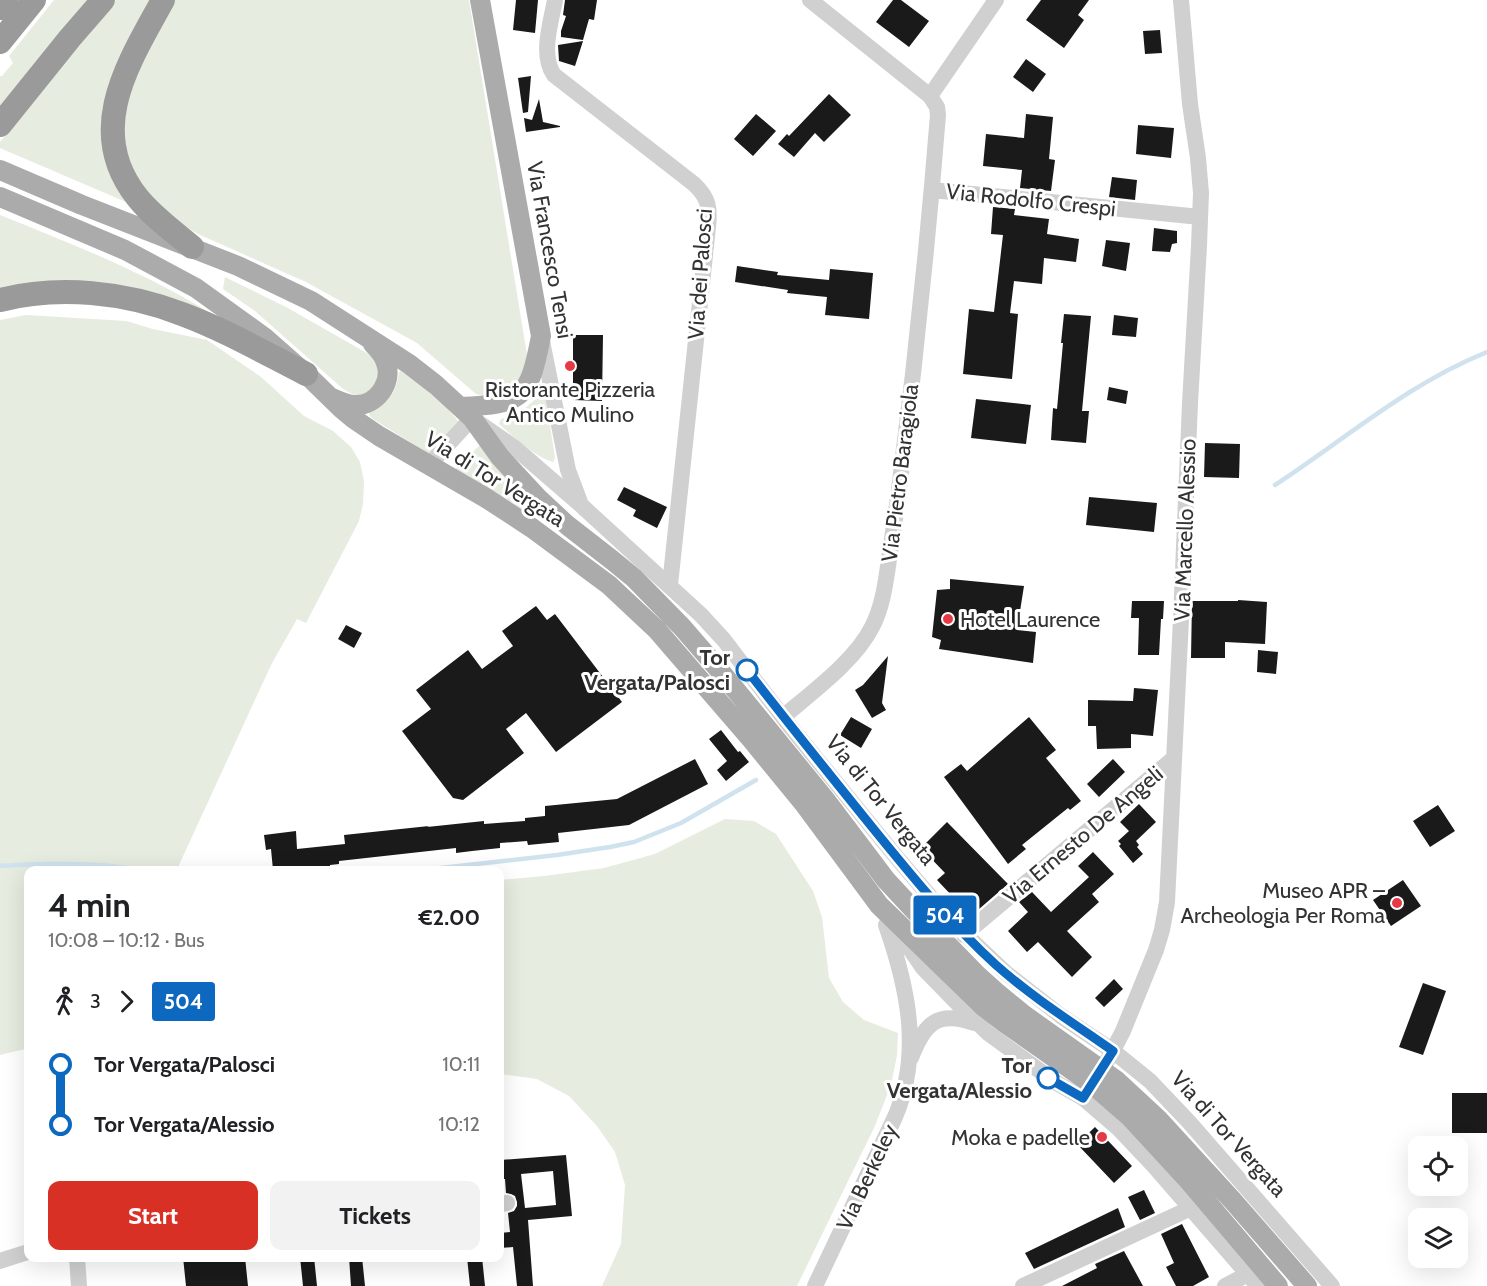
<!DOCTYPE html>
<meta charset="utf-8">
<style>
body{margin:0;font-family:Cabin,sans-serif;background:#f2f2f2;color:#202124;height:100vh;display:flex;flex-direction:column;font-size:22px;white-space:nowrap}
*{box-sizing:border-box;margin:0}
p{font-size:20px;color:#757577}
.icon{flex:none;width:33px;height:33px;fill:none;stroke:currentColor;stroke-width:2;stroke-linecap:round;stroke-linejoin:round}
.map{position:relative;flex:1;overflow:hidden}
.sheet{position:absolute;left:24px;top:866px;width:480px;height:396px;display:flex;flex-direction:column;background:#fff;border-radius:12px;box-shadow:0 6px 24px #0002}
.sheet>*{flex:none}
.badge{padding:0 12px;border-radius:4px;font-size:21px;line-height:39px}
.controls{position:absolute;left:1408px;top:1136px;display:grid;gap:12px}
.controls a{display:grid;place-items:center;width:60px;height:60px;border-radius:12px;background:#fff;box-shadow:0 6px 24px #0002;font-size:30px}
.map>.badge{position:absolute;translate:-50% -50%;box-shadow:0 0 0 3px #fff}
.legs{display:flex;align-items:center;gap:9px;height:66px;padding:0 24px;font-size:20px}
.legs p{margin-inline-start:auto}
.head{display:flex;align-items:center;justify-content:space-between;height:102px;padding:0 24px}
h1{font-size:33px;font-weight:700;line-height:45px}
.cta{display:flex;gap:12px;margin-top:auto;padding:12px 24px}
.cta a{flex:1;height:69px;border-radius:12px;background:#d93025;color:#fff;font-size:24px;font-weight:700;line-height:69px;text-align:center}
.cta a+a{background:#f2f2f2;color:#202124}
ul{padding:0 24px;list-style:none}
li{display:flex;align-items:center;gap:21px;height:60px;font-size:22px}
li i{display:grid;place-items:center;width:9px;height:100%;margin:0 8px;background:currentColor}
li i::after{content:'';width:15px;height:15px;margin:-8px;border:4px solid;border-radius:50%;background:#fff}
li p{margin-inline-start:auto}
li:first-child i{background:linear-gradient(#0000 50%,currentColor 0)}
li:last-child i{background:linear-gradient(currentColor 50%,#0000 0)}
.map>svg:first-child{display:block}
.green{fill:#e6ecdf}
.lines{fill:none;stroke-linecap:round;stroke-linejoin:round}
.stream{stroke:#cfe2ee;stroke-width:4.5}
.building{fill:#1a1a1a;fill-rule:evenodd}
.minor{stroke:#d0d0d0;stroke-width:16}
.major{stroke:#ababab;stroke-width:20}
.highway{stroke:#9a9a9a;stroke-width:24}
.line-1-casing{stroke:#fff;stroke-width:14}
.line-1{stroke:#0c69bf;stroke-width:9}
.poi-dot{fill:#e63946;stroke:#fff;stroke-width:2}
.stop-1-dot{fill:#fff;stroke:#0c69bf;stroke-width:3}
.labels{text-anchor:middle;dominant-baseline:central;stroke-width:6;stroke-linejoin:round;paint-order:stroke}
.street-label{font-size:22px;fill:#333;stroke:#fff}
.poi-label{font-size:22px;fill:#333;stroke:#fff;text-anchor:end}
.stop-label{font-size:22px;font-weight:bold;fill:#333;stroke:#fff;text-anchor:end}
</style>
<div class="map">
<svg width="1487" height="1286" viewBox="0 0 1487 1286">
<rect width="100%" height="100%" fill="#fff"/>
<path class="green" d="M54,0h37l-91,110v-34h2l11,-13 -4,-7z
M116,0h42l-46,88 21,117 -133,-57v-6z
M175,0h294l59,361 -3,17 -13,15 -21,5 -15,-4 -59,-51 -111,-61 -108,-48 -22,-13 -19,-16 -21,-28 -11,-31 -2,-31 11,-38z
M0,215c72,29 144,57 210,98l-210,-21z
M225,277l61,30 86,49 5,6 2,20c-15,14 -19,18 -37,6l-87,-77 -32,-22z
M26,315l100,6 27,8 54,11 54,37 43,39 29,15 18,16 9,15 4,19 -1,23 -4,17 -53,102 -9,-4 -26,46 -92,200 -1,5h-150v175l-3,4 -25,6v-735z
M402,370l3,2 41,35 12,14 -27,34 -58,-36 -4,-4 1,-4c19,-10 26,-17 29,-39z
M540,395l4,1 2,3 9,59 -2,4c-18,-5 -38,-24 -53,-37l-1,-2 2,-4 20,-7z
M480,445l61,69 -1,3h-6l-79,-48z
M725,819l29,2 22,13 37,57 9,26 7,61 14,24 21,18 34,13 -1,22 -6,30 -17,43 -26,53 -51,105h-195l19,-42 4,-59 -10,-33 -18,-26 -28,-30 -32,-17 -37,-5v-194l44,-4 60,-8 51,-14z"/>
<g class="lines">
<path class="stream" d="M1275,485c69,-45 134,-102 212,-133
M0,866c48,-3 95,-4 142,4
M423,870l134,-15 53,-8 24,-5 47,-19 75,-43"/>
</g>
<path class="building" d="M516,0h22l-3,33 -22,-3z
M565,0h32l-3,20 -5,-1 -6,21 -22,-3v-6l5,-15 -3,-1z
M893,0h8l28,21 -20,26 -33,-25z
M1041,0h48l-11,15 6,5 -20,28 -38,-28z
M1160,30l2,23 -17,1 -2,-23z
M583,41l-8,25 -16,-5 -1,-16z
M1026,59l20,15 -13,18 -20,-15z
M531,76l-3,36 -5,1 -5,-35z
M829,94l22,21 -27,27 -9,-9 -21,24 -16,-13 9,-10 2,2z
M539,99l4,23 17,4v1l-34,5 -2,-14 8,2z
M756,114l20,17 -23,25 -19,-17z
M1026,114l27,3 -4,42 6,1 -4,31 -31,-3 2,-18 -39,-4 3,-32 38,4z
M1138,125l36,3 -3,30 -35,-4z
M1112,177l25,3 -2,20 -26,-3z
M993,207l22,2 -1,6 35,4 -2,15 32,5 -3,23 -32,-4 -2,26 -28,-3 -4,32 8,1 -6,65 -49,-5 6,-65 25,3 9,-77 -12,-1z
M1154,228l23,3v12l-5,1 -2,8 -18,-1z
M1106,240l24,3 -4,28 -24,-5z
M737,266l41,6 -1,3 52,5 1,-11 43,4 -4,46 -44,-4 2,-18 -40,-4 1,-3 -53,-8z
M1064,314l27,2 -9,95h7l-3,32 -35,-3 2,-32 4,1 6,-66h-2z
M1114,315l24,3 -2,19 -24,-2z
M573,335h30l-1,66 -29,-1z
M1109,387l19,4 -2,13 -19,-4z
M976,399l55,6 -5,39 -55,-6z
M1205,443l35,1 -1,34 -35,-1z
M624,487l43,20 -10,21 -24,-12 3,-6 -19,-10z
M1089,497l68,6 -3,29 -68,-7z
M950,579l74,7 -7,44 19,2 -3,31 -94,-14 2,-9 -9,-3 5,-47 13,-1z
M1238,600l29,2 -2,42 -40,-2v16h-34l1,-57h46z
M1132,601h32l-1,18h-2l-2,36h-21l1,-37h-8z
M536,606l11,14 8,-6 67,88 -66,50 -30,-39 -20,16 18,24 -61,47 -10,-2 -51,-67 29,-22 -15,-19 52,-40 14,19 31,-23 -11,-15z
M346,625l16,8 -8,15 -16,-9z
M1258,650l20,2 -2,22 -19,-2z
M888,656l-6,47 4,7 -14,8 -17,-28 8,-5z
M1134,688l24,2 -5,46 -22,-2v14l-34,1 -1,-23h-8v-26l45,1z
M851,717l21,12 -11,19 -21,-13z
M1029,717l27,33 -10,8 35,43 -11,9 -2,-2 -46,37 4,4 -18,15 -64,-87 17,-13 6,7z
M721,730l17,22 2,-1 9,11 -23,19 -9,-11 10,-9 -18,-22z
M695,759l13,25 -79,41 -71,8 1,9 -31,3 -1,-4 -27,2v5l-28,3 -16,2v-5l-117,13v3l-9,1v3l-16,2h-41l-2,-21 -5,1 -2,-15 32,-4 1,18 48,-5 -1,-9 85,-9 -2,1 57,-6v3l41,-3v-3l20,-2v-10l72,-7z
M1113,759l12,13 -26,25 -12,-13z
M1139,804l17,18 -20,19 3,4 -2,2 6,7 -10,9 -14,-17 2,-2 -3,-3 11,-10 -9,-9z
M1438,805l17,26 -25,16 -17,-26z
M947,822l61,62 -37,32 -34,-36 8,-7 -24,-25z
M1093,852l21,22 -22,20 7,8 -32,29 25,26 -20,20 -34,-35 -11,10 -19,-21 20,-19 -9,-10 13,-10 19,20 38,-35 -11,-11z
M1403,880l18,26 -30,20 -18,-26z
M1114,979l9,10 -19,18 -9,-9z
M1423,983l23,8 -23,64 -24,-8z
M1452,1093h35v40h-35z
M1095,1127l37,39 -18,17 -37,-39z
M566,1155l6,61 -44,4 5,66h-16l-4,-39 -13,1v-15l10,-1 -2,-19 6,-2 3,-5v-4l-2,-6 -4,-2 -5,-1 -1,-14h-5v-19zM553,1171l3,34 -31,3 -4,-34z
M1144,1190l11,23 -15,7 -12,-23z
M1118,1208l7,19 -91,42 -9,-16z
M1182,1224l27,53 -16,9h-17l-10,-19 8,-4 -13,-29z
M1124,1251l19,35h-81l35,-18 -2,-4z
M183,1257h62l3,29h-62z
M300,1257h14l3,29h-14z
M349,1257h13l3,29h-14z
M467,1257h15l3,29h-15z"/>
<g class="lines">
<path class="minor" d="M555,0c-4,22 -15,55 -1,75l140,109c15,14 16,24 14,43l-38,358
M930,96l66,-96
M932,190l268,27
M542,341l26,129 12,32
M429,465l43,-47 43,30 67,58 119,109 23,25 65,85 109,134 52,61 56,53 55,43 52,35 37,30 39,41 143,164
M783,717c29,-25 72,-56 89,-90 12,-23 14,-49 18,-74 3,-21 6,-42 9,-63 16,-125 29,-250 39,-375l-1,-8 -7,-11 -120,-96
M897,930l26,38 36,37 29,28 67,49 28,16 36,31 35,37 104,120
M964,935l210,-177
M911,1058c13,-34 26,-48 63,-35
M1083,1098l27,-42 13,-25 33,-81 6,-20 5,-28 14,-283 9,-216 9,-157 2,-53 -3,-35 -8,-54 -9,-104
M500,1204l7,-1
M77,1257l2,29
M0,1261l28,-9
M815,1286l80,-169c27,-64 13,-129 -9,-192
M1023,1286l168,-78
M1225,1286l23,-12"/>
<path class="major" d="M0,170l82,35 156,61 73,35 98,63 27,21 36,33 28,39 38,41 29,27 45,35 22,18 48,49 39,45 103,126 62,82 26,28 65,67 19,17 28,23 93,66 41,38 75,82 74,85
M0,197l125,53 71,38 68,49 42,37 36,35 12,10 25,17 107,62 46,30 77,57 48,45 94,109 54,66 74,100 105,102 21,16 87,61 38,33 59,64 89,105
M332,398c7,3 15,7 23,7 21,1 38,-22 31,-42 -2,-8 -8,-14 -13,-19
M460,407c63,-3 69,-8 81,-71l-61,-336"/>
<path class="highway" d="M163,0c-34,62 -79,130 -26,197 15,19 36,34 55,50
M0,8l6,-8
M0,42l34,-42
M0,125l70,-87 33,-38
M0,300c59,-15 125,-8 182,14 43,16 83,39 124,60"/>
</g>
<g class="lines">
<g class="line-1-casing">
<path id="line-1" d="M747,670c41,53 83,105 125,157 39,48 78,96 124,138 36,32 77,58 117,86l-30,47 -35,-20"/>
</g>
<use href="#line-1" class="line-1"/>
</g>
<g class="poi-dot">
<circle cx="570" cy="366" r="6"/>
<circle cx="948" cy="619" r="6"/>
<circle cx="1397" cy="903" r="6"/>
<circle cx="1102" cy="1137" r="6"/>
</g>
<g class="stop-1-dot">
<circle cx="747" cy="670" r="10"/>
<circle cx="1048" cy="1078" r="10"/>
</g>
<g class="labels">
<g class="street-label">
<text transform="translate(1031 200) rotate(6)">Via Rodolfo Crespi</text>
<text transform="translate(550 250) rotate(80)">Via Francesco Tensi</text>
<text transform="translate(700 274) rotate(-86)">Via dei Palosci</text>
<text transform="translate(900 473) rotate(-83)">Via Pietro Baragiola</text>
<text transform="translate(495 479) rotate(32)">Via di Tor Vergata</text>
<text transform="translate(1185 530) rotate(-88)">Via Marcello Alessio</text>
<text transform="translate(881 800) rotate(51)">Via di Tor Vergata</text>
<text transform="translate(1083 835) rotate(-40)">Via Ernesto De Angeli</text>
<text transform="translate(1229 1134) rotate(48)">Via di Tor Vergata</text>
<text transform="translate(867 1177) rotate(-65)">Via Berkeley</text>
</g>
<g class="poi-label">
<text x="570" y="389" text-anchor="middle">Ristorante Pizzeria<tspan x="570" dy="25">Antico Mulino</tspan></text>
<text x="960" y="619" text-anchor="start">Hotel Laurence</text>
<text x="1385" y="890">Museo APR –<tspan x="1385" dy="25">Archeologia Per Roma</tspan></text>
<text x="1090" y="1137">Moka e padelle</text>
</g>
<g class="stop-label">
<text x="730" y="657">Tor<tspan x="730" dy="25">Vergata/Palosci</tspan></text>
<text x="1032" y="1065">Tor<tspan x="1032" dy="25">Vergata/Alessio</tspan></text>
</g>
</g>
</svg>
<div class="controls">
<a><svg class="icon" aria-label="locate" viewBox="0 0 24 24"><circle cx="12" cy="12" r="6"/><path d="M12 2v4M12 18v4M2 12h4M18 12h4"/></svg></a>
<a><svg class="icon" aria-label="layers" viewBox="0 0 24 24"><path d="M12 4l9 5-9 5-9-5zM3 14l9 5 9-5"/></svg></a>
</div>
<b class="badge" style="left:945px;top:915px;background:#0c69bf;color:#fff">504</b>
<section class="sheet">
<div class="head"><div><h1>4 min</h1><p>10:08 – 10:12 · Bus</p></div><b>€2.00</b></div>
<div class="legs"><svg class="icon" aria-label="walk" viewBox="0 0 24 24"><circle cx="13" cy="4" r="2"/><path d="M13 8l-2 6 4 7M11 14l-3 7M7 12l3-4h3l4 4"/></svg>3<svg class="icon" aria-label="forward" viewBox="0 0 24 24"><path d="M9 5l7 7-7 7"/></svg><b class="badge" style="background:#0c69bf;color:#fff">504</b></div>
<ul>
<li><i style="color:#0c69bf"></i><b>Tor Vergata/Palosci</b><p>10:11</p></li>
<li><i style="color:#0c69bf"></i><b>Tor Vergata/Alessio</b><p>10:12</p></li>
</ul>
<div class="cta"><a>Start</a><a>Tickets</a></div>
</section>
</div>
